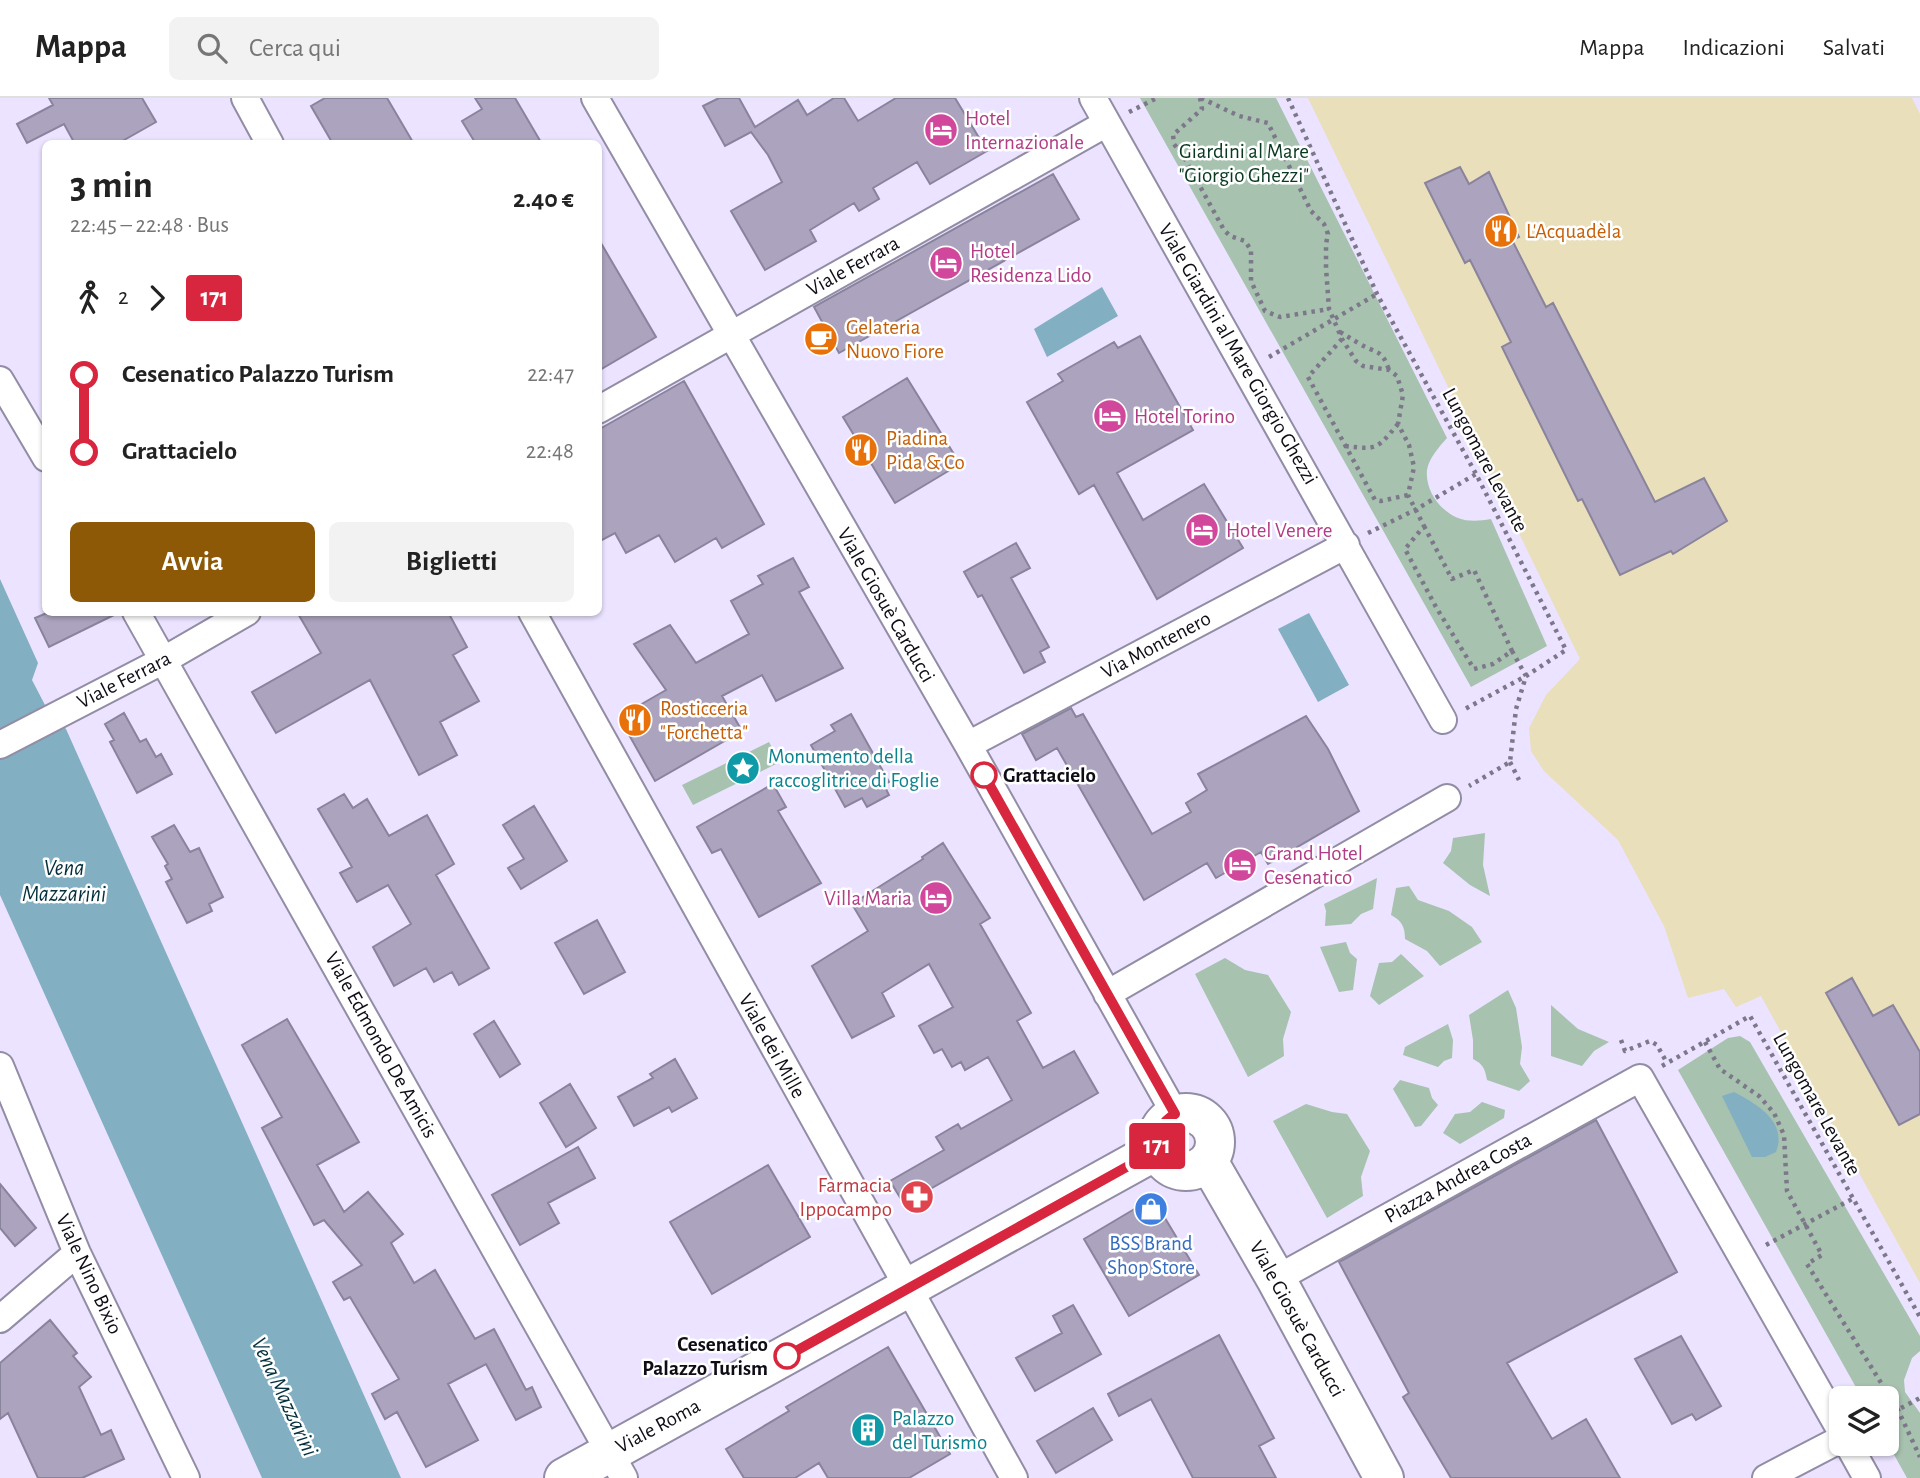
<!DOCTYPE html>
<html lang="it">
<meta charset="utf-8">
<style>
body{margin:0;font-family:"Alegreya Sans",sans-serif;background:#f2f2f2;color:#222;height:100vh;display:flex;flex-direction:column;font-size:26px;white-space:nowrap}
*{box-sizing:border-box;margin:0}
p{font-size:23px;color:#767676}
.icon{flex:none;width:38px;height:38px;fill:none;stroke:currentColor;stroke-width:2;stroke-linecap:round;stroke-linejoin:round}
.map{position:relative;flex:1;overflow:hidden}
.panel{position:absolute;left:42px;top:42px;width:560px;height:476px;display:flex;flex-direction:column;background:#fff;border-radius:10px;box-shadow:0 2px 5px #0004}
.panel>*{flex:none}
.badge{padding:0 14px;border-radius:5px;font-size:24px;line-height:46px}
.fabs{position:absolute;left:1829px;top:1288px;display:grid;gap:14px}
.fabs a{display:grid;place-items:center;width:70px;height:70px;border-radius:10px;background:#fff;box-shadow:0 2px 5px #0004;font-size:35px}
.map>.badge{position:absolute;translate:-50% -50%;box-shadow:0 0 0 4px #fff}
.legs{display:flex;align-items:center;gap:10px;height:77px;padding:0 28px;font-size:23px}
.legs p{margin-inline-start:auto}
.overview{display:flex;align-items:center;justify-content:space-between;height:119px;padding:0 28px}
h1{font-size:38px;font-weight:700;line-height:52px}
.cta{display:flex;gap:14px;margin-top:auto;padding:14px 28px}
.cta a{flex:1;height:80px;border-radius:10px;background:#8d5907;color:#fff;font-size:28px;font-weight:700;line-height:80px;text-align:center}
.cta a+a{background:#f2f2f2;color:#222}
ul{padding:0 28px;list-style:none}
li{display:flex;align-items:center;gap:24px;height:77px;font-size:26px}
li i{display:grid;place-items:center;width:10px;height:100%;margin:0 9px;background:currentColor}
li i::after{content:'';width:18px;height:18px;margin:-9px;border:5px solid;border-radius:50%;background:#fff}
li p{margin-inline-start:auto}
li:first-child i{background:linear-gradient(#0000 50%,currentColor 0)}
li:last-child i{background:linear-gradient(currentColor 50%,#0000 0)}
header{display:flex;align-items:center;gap:42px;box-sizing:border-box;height:98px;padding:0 35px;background:#fff;border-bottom:2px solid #e0e0e0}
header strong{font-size:33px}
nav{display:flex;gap:38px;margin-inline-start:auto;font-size:24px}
.search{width:490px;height:63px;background:#f2f2f2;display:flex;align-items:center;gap:18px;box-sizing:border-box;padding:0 24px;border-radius:10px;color:#767676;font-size:26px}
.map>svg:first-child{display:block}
.green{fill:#a7c2af}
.sand{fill:#e9dfba}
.water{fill:#82afc1}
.building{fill:#aca4be;stroke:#8a839c;stroke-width:2}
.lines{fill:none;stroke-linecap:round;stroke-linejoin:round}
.street-casing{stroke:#938ca5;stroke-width:30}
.secondary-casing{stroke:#938ca5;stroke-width:42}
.path{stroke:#7d778a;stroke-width:4.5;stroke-dasharray:3.5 5;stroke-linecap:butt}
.street{stroke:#fff;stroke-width:26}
.secondary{stroke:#fff;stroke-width:38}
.line-1-casing{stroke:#fff;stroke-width:16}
.line-1{stroke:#d7263d;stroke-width:10}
.stop-1-dot{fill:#fff;stroke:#d7263d;stroke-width:3.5}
.labels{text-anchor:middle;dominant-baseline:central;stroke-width:5;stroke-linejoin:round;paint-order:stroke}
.hotel-label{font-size:21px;fill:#b23c85;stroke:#fff;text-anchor:start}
.park-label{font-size:21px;fill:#08381f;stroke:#fff}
.food-label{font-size:21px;fill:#c56008;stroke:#fff;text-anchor:start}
.street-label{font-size:21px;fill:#0f0c15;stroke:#fff}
.culture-label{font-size:21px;fill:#0d838f;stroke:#fff;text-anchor:start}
.stop-label{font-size:21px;font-weight:bold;fill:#0f0c15;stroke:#fff;text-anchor:start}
.health-label{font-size:21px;fill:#be3a42;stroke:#fff;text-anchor:end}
.shop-label{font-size:21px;fill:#366cbe;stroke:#fff}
.water-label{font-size:23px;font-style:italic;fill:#04303d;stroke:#fff}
</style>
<header>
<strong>Mappa</strong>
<div class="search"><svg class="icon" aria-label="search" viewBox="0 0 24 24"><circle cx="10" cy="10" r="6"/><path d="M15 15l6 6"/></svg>Cerca qui</div>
<nav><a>Mappa</a><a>Indicazioni</a><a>Salvati</a></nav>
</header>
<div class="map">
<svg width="1920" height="1380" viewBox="0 0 1920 1380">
<rect width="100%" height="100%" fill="#ebe3ff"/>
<path class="green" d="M1140,0h136l171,340c-8,9 -18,20 -20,32 -2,20 13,41 31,48 10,4 22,3 33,1l56,127 -76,41z
M769,644l11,20 -87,43 -11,-20z
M1485,735l-2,32 7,31 -20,-11 -27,-22 8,-12 2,-13z
M1377,780l-4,31 -12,5 -10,10 -26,2 1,-15 -2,-7z
M1409,788l9,14 31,11 23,16 10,15 -42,24 -13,-15 -22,-12c0,-12 -3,-18 -14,-24l5,-27z
M1346,844l4,11 7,6 -4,31 -14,2 -19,-45z
M1401,856l23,22 -45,29 -9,-9 9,-33 13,-1z
M1225,860l20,12 23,5 23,37 -8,27 1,17 -36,21 -53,-103z
M1508,892l8,18 6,39 -2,17 10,17 -11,10 -32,-11c-2,-11 -4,-16 -14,-21v-19l-4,-25z
M1551,907l27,24 31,13 -15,9 -12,15 -31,-10z
M1448,926l5,16 -1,18 -8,3 -6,6 -35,-12 2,-8z
M1740,938l10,6 170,294v15l-8,7 -8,22 1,12 15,21v65h-13l-20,-36 -1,-44h-24l-184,-328 50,-32z
M1400,982l29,8 3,10 6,7 -17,21 -6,1 -22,-38z
M1482,1004l23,8 -1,8 -44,26 -17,-11 12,-19 15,-2z
M1306,1006l26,8 15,2 23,37 -9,26 2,19 -36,22 -54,-97z"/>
<path class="sand" d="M1308,0h604l8,16v1169l-159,-287 -25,11 -12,-18 -36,9 -24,-72 -46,-86 -74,-69 -13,-20 -2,-23 17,-33 34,-36z"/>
<path class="water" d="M1102,189l16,29 -71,41 -13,-28z
M0,481l38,84 -6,17 13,25 21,24 335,749h-139l-262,-583z
M1309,515l40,72 -31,17 -40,-73z
M1734,994c23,12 54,30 42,60l-11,5h-13l-30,-61z"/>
<path class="building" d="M49,0h93l14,24 -39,22h-42l-11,-20 -37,19 -10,-19 36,-19z
M325,0h62l27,46h-81l-22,-38z
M475,0h40l27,46h-66l-14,-23 20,-12z
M719,0h20l16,29 43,-27 9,15 27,-17h10l14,23 38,-23h59l32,53 -57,33 -13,-22 -44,26 6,11 -20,12 -5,-8 -44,27 6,11 -51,29 -34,-59 51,-29 -14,-27 -17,-23 -26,14 -22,-40z
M1460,69l9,17 20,-12 30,65 -7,3 34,67 7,-4 102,199 49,-24 23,43 -54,33 -2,-3 -51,24 -38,-76 -4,2 -76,-154 9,-5 -41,-82 -5,3 -40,-80z
M1053,76l26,45 -240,134 -25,-46z
M598,140l58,99 -58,34z
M1140,238l53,94 -76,43 26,47 61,-36 39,64 -86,51 -63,-114 -15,9 -52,-92 36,-21 -5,-7 56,-32 4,6z
M907,280l53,86 -65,39 -52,-86z
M684,283l80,143 -42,24 -6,-10 -41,24 -16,-27 -33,18 -11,-20 -17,9v-112z
M1016,445l14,25 -19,10 38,69 -9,5 5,10 -21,11 -42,-78 -4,2 -14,-25z
M793,460l16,29 -10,5 44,76 -67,33 -14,-26 -40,21 20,35 -87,50 -36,-64 47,-27 -32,-46 36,-19 26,38 53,-29 -18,-33 32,-17 -5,-8z
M49,514h71l-71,35 -14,-29z
M297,514h151l19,35 -14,8 26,46 -39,21 17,33 -38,20 -49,-95 -94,53 -24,-41 69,-39z
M1071,610l5,9 7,-3 69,120 39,-22 -5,-9 21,-13 -9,-16 108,-58 22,33 31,62 -91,53 -7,-12 -45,26 -9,-15 -63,37 -87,-152 -21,12 -14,-26z
M124,615l16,29 6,-3 10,18 5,-3 11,20 -35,19 -27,-51 4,-2 -9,-16z
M851,616l38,68 -5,3 5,10 -22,12 -5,-9 -17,9 -34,-62 24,-14 -4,-6z
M773,686l13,23 -8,4 43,72 -62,34 -38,-68 -9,4 -15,-26z
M344,696l9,14 14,-9 22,37 38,-21 27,49 -18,11 53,93 -30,17 -7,-13 -18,10 -8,-14 -32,18 -21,-39 38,-23 -23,-39 -31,17 -17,-29 12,-6 -34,-58z
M534,708l33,55 -46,28 -13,-21 16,-9 -21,-34z
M174,727l16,27 9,-4 24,49 -14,7 3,7 -25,12 -21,-41 6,-3 -7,-13 3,-2 -16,-27z
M943,745l47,75 -10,6 51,89 -14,8 26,47 31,-17 24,42 -194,111 -14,-23 54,-31 -8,-13 22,-13 3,5 51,-29 -24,-43 -23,13 -4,-8 -9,5 -10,-18 -8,4 -15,-27 34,-19 -24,-43 -47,29 12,23 -42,22 -40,-72 56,-35 -16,-27 71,-45 -1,-2z
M597,822l28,52 -41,22 -29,-51z
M1852,880l21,38 20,-11 27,47v62l-21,11 -73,-132z
M287,921l72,123 -42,23 27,47 24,-20 35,42 -12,9 23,40 21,-13 40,69 19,-10 32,61 6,-3 9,20 -25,13 -30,-56 -38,20 30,56 -52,27 -29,-55 -12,7 -13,-25 27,-15 -49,-82 -6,3 -11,-18 29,-17 -38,-45 -10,5 -52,-97 20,-11 -40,-72z
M494,923l26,43 -20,13 -26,-43z
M675,961l22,39 -25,14 -3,-5 -35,19 -16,-29 35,-19 -3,-4z
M570,986l26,44 -30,19 -26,-44z
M1596,1022l81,152 -170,91 45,76 34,-20 34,59h-169l-48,-81 6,-4 -70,-131z
M578,1049l17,31 -47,25 11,20 -39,22 -28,-50z
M768,1067l42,72 -98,57 -42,-72z
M0,1086l36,44 -21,18 -15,-18z
M1153,1100l46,77 -70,41 -45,-77z
M1073,1207l28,49 -66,37 -19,-33 46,-25 -9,-17z
M50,1222l27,33 -4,3 18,21 -12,10 22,48 10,-5 13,29 -42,19h-44l-30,-65 -8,6v-56z
M1219,1237l55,103 -15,8 17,32h-83l-42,-79 -32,17 -11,-22z
M1681,1238l40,70 -25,14 -4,-6 -20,10 -37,-65z
M888,1249l62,107 -41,24h-81l-9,-15 -24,15h-51l-18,-29 63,-38 -3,-4z
M1093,1310l19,32 -56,33 -19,-32z"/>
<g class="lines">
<g class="street-casing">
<path id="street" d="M245,0l25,46
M595,0l373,647 207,369
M1093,0l350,622
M0,282l46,78
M598,312l509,-287
M136,514l488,866
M532,514l482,866
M0,647l164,-85 83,-48
M968,647l378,-200
M1107,896l340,-196
M0,968l77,187 109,225
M1276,1181l364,-201 201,353
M0,1221l77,-66
M1848,1346l19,34
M1766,1380l75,-39"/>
</g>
<g class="secondary-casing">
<path id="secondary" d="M1157 1044a29 29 0 1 1 58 0a29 29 0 1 1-58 0Z
M1208,1063l68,118 108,199
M564,1380l593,-328"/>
</g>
<path class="path" d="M1200,0l2,11 -29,26 1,9 11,15 39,71 6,6 15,5 6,9v31l14,30 15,6 49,-8
M1201,0l38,18 29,7 43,88 13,13 4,10 -2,10v24l3,41 13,30 14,22 7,5 26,4 8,6 6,19 -5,29 11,21 5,22 -6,28 16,31 -19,23 31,58 38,62 19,-5 19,-13 14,25 -61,33
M1288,0l89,196 99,180 90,176 -40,26 -10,33 -6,53 -41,24
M1129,14l28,-14
M1340,234c7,4 13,8 20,12 17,10 22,5 29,26
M1342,241l-34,38 67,123 6,1 27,-6
M1269,259l108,-63
M1345,348c33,4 32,3 53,-22
M1424,428l28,53 22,-9 38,81
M1368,435l47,-23 61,-36
M1510,664l9,18
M1621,942l4,11 25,-10 7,4 10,18
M1705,944l15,27 39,27 15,17 10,22 3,56 35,64 -15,9 91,146 22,47
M1662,968l88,-50 170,301
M1766,1147l86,-46
M1886,1318l34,-18"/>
<use href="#street" class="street"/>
<use href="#secondary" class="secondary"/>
</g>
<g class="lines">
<g class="line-1-casing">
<path id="line-1" d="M787,1258l370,-206c-2,-16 3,-27 18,-36l-191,-339"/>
</g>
<use href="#line-1" class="line-1"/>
</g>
<defs>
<g id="hotel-disc" transform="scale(1.75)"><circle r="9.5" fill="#d1479c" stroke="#fff"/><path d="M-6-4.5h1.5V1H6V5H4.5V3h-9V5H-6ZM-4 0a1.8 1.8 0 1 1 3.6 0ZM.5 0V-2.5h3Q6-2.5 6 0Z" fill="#fff"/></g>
<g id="restaurant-disc" transform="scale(1.75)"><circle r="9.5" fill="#e8710a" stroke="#fff"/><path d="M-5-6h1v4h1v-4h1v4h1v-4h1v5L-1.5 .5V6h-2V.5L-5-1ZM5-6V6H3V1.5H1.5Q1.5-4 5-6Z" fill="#fff"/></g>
<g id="cafe-disc" transform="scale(1.75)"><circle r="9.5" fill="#e8710a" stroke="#fff"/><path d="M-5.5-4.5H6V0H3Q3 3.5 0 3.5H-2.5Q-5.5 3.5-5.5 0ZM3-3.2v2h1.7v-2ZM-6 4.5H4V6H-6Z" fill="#fff"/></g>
<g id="sight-disc" transform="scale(1.75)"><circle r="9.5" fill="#0f9aa8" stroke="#fff"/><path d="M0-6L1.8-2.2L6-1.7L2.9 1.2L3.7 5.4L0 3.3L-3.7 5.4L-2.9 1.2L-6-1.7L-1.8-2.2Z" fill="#fff"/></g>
<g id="pharmacy-disc" transform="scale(1.75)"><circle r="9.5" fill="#e0444e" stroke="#fff"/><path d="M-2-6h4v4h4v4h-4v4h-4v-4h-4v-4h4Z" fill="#fff"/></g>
<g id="shop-disc" transform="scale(1.75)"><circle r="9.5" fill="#3f7fe0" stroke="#fff"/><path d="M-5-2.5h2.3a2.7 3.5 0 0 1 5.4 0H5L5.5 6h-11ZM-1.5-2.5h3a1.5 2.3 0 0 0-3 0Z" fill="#fff"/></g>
<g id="building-disc" transform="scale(1.75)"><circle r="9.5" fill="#0f9aa8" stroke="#fff"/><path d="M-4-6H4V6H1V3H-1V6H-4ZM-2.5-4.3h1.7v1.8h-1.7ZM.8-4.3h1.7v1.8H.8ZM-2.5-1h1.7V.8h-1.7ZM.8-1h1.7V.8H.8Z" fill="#fff"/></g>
</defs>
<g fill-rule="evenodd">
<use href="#hotel-disc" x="941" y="32"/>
<use href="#restaurant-disc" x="1501" y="133"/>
<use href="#hotel-disc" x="946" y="165"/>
<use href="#cafe-disc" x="821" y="241"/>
<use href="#hotel-disc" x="1110" y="318"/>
<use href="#restaurant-disc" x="861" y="352"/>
<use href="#hotel-disc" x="1202" y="432"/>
<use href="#restaurant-disc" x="635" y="622"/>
<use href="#sight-disc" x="743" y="670"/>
<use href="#hotel-disc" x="1240" y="767"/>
<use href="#hotel-disc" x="936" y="800"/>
<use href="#pharmacy-disc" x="917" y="1099"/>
<use href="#shop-disc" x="1151" y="1111"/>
<use href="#building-disc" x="868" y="1332"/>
</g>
<g class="stop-1-dot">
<circle cx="984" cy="677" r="12"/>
<circle cx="787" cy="1258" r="12"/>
</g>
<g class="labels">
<g class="hotel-label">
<text x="965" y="20">Hotel<tspan x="965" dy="24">Internazionale</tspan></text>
<text x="970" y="153">Hotel<tspan x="970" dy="24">Residenza Lido</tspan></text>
<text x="1134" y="318">Hotel Torino</text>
<text x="1226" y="432">Hotel Venere</text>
<text x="1264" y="755">Grand Hotel<tspan x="1264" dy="24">Cesenatico</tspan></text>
<text x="912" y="800" text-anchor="end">Villa Maria</text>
</g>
<g class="park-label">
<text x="1244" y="53">Giardini al Mare<tspan x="1244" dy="24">"Giorgio Ghezzi"</tspan></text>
</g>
<g class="food-label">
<text x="1526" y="133">L'Acquadèla</text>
<text x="846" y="229">Gelateria<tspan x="846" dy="24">Nuovo Fiore</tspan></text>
<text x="886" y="340">Piadina<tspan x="886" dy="24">Pida &amp; Co</tspan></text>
<text x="660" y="610">Rosticceria<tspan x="660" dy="24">"Forchetta"</tspan></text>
</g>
<g class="street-label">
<text transform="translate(853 168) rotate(-29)">Viale Ferrara</text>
<text transform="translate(1238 256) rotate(60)">Viale Giardini al Mare Giorgio Ghezzi</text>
<text transform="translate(1485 362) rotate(62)">Lungomare Levante</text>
<text transform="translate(886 507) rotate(60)">Viale Giosuè Carducci</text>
<text transform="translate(1156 547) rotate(-28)">Via Montenero</text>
<text transform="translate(124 582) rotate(-27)">Viale Ferrara</text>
<text transform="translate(381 947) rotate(61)">Viale Edmondo De Amicis</text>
<text transform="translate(772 948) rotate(61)">Viale dei Mille</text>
<text transform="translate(1817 1006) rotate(61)">Lungomare Levante</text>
<text transform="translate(1458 1080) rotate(-29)">Piazza Andrea Costa</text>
<text transform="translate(89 1176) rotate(65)">Viale Nino Bixio</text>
<text transform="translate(1297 1221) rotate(61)">Viale Giosuè Carducci</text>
<text transform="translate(658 1328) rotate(-28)">Viale Roma</text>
</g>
<g class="culture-label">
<text x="768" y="658">Monumento della<tspan x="768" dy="24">raccoglitrice di Foglie</tspan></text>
<text x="892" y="1320">Palazzo<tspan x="892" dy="24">del Turismo</tspan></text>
</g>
<g class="stop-label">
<text x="1003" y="677">Grattacielo</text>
<text x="768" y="1246" text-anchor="end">Cesenatico<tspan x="768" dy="24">Palazzo Turism</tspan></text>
</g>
<g class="health-label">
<text x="892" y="1087">Farmacia<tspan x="892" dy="24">Ippocampo</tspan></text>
</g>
<g class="shop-label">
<text x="1151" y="1145">BSS Brand<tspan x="1151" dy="24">Shop Store</tspan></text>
</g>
<g class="water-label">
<text x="64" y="770">Vena<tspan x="64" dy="26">Mazzarini</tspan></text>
<text transform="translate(284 1299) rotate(65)">Vena Mazzarini</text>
</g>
</g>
</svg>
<div class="fabs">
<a><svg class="icon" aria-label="layers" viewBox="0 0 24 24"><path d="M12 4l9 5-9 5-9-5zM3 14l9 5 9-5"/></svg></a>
</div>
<b class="badge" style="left:1157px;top:1048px;background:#d7263d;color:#fff">171</b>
<section class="panel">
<div class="overview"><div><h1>3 min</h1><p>22:45 – 22:48 · Bus</p></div><b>2.40 €</b></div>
<div class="legs"><svg class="icon" aria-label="walk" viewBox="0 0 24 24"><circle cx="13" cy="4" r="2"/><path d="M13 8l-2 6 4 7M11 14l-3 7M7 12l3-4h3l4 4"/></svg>2<svg class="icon" aria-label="forward" viewBox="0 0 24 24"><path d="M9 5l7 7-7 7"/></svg><b class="badge" style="background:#d7263d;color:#fff">171</b></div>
<ul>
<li><i style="color:#d7263d"></i><b>Cesenatico Palazzo Turism</b><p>22:47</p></li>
<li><i style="color:#d7263d"></i><b>Grattacielo</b><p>22:48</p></li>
</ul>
<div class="cta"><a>Avvia</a><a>Biglietti</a></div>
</section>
</div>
